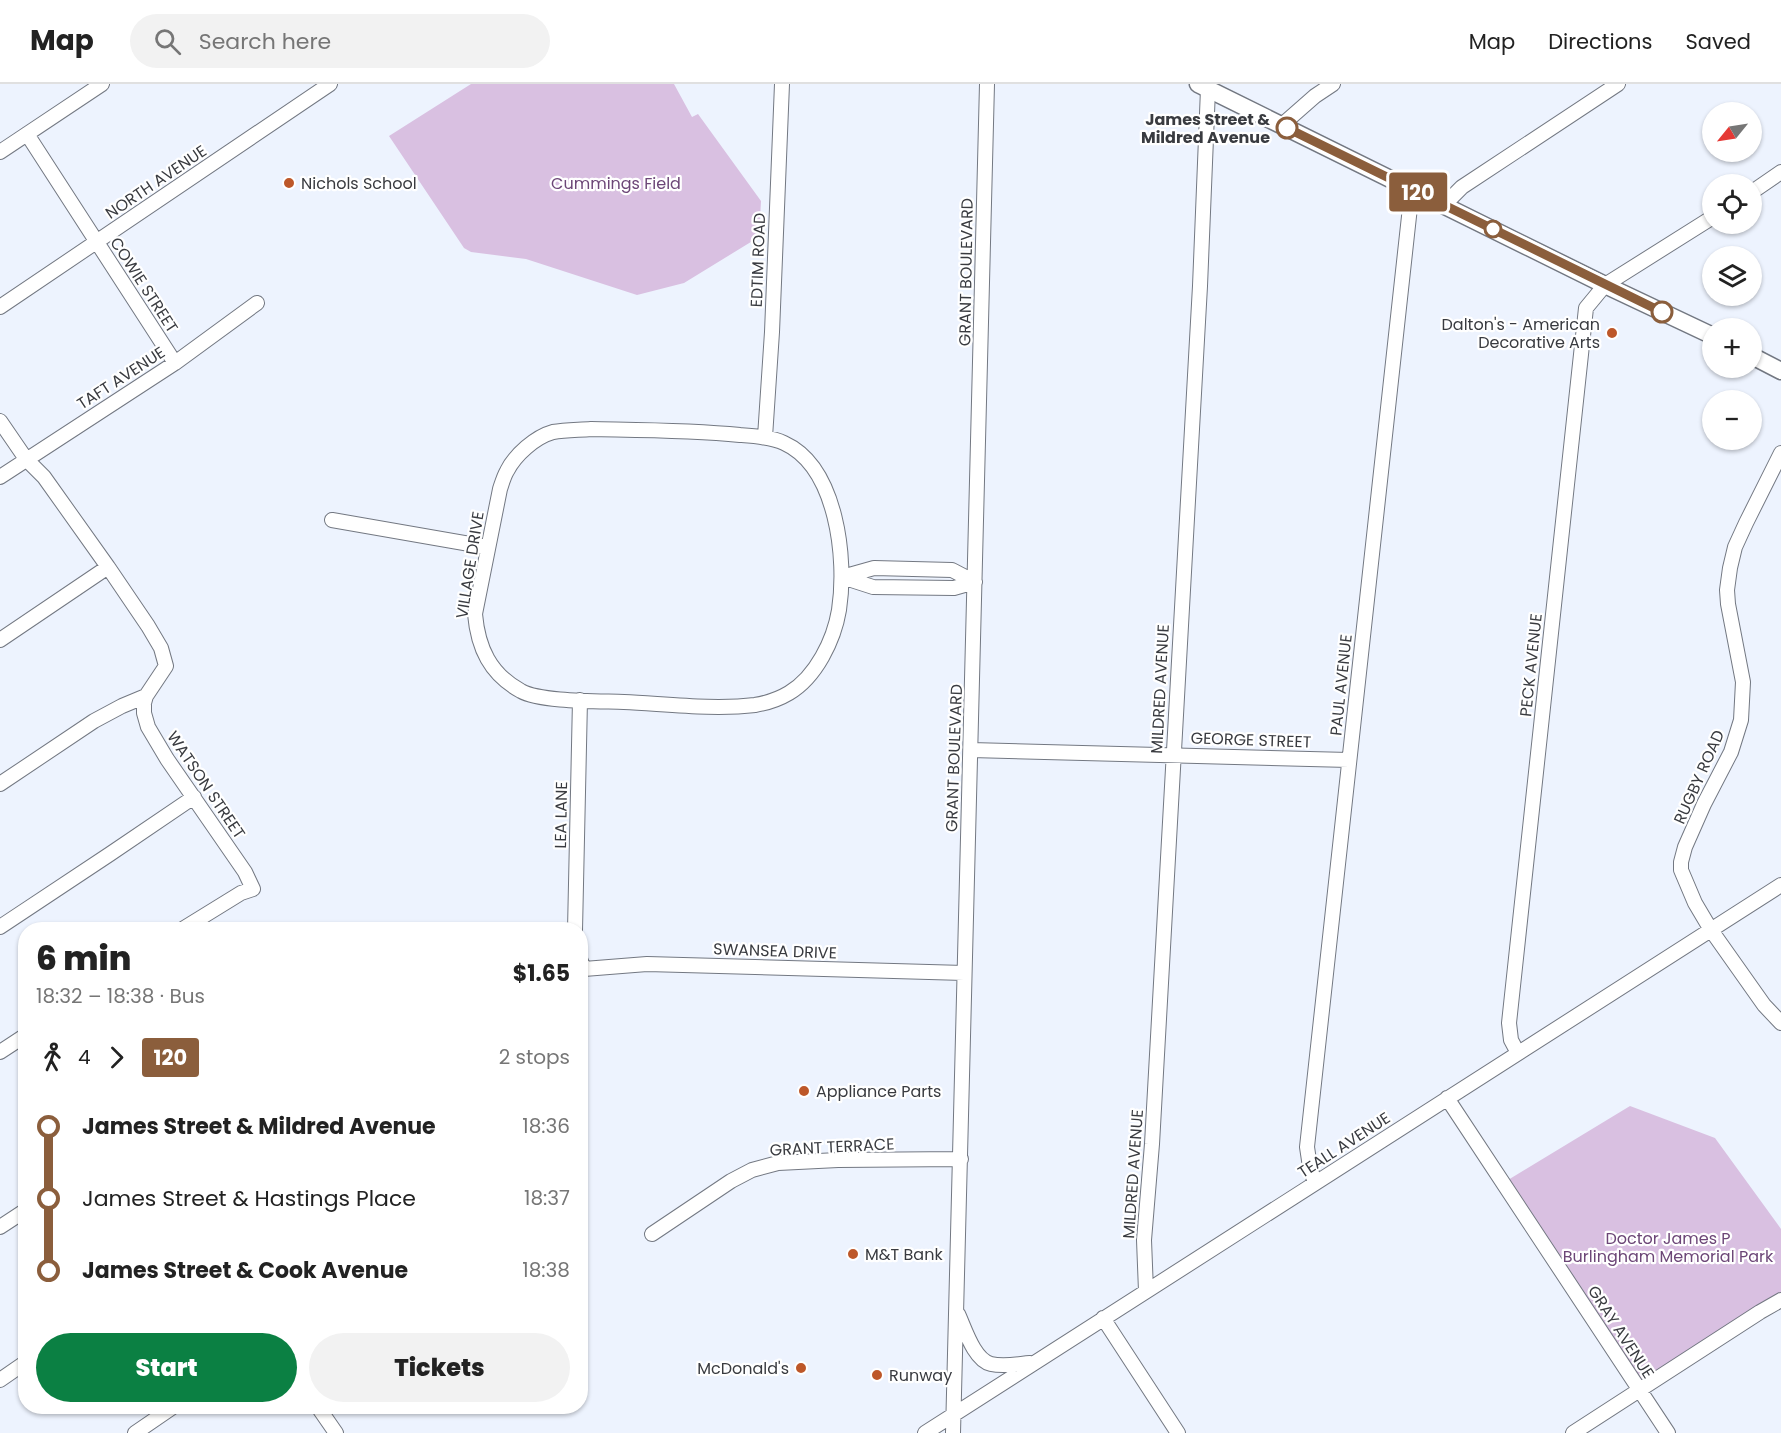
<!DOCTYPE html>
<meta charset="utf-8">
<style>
body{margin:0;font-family:Poppins,sans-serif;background:#f2f2f2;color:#222;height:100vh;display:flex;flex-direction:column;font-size:22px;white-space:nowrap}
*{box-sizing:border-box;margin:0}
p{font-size:20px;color:#767676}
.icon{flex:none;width:33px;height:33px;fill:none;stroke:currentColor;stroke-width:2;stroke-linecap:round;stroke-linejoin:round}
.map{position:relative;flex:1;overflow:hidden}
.drawer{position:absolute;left:18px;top:838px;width:570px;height:492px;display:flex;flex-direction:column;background:#fff;border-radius:24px;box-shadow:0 2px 4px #0004}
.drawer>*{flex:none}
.badge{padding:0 12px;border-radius:4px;font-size:21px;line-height:39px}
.needle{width:39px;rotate:240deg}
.controls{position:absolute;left:1702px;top:18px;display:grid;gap:12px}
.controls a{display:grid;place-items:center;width:60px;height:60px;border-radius:50%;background:#fff;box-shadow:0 2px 4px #0004;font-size:30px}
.map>.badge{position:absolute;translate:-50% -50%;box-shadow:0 0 0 3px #fff}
.legs{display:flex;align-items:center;gap:9px;height:66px;padding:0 18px;font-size:20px}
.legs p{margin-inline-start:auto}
.headline{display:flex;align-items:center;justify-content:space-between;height:102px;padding:0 18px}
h1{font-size:33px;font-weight:800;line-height:45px}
.cta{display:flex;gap:12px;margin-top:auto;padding:12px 18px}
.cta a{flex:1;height:69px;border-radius:36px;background:#0b8043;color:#fff;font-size:24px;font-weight:800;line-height:69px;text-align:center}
.cta a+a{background:#f2f2f2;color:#222}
ul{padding:0 18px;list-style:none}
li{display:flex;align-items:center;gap:21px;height:72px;font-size:22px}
li i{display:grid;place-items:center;width:9px;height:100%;margin:0 8px;background:currentColor}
li i::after{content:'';width:15px;height:15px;margin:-8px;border:4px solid;border-radius:50%;background:#fff}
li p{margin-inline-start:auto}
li:first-child i{background:linear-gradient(#0000 50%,currentColor 0)}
li:last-child i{background:linear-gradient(currentColor 50%,#0000 0)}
header{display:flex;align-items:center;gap:36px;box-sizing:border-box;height:84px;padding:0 30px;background:#fff;border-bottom:2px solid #e0e0e0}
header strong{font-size:28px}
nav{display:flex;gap:33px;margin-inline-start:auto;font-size:21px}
.search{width:420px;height:54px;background:#f2f2f2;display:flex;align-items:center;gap:15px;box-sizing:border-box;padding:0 21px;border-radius:33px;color:#767676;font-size:22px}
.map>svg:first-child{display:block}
.green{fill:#d9c0e1}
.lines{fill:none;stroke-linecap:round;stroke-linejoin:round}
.minor-casing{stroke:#737882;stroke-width:16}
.major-casing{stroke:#737882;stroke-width:19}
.minor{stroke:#fff;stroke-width:14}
.major{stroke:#fff;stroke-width:16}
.line-1-casing{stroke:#fff;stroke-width:14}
.line-1{stroke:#8b5e3c;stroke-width:9}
.stop-1-dot{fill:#fff;stroke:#8b5e3c;stroke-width:3}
.poi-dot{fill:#bd5729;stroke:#fff;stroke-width:2}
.labels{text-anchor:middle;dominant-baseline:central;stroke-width:4.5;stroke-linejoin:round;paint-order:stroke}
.stop-label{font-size:16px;font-weight:bold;fill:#393b40;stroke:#fff;text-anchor:end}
.street-label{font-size:16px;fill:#393b40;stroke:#fff}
.poi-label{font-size:16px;fill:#393b40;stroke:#fff;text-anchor:start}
.park-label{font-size:16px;fill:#6c4677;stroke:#fff}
</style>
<header>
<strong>Map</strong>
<div class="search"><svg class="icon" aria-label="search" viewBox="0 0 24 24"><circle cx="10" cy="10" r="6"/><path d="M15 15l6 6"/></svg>Search here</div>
<nav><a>Map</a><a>Directions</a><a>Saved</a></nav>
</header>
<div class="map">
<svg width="1781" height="1349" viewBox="0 0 1781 1349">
<rect width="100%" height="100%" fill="#edf3fe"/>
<path class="green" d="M471,0h203l18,33 6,-3 63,87 -2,36 -75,46 -47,12 -111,-36 -55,-7 -7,-4 -75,-112z
M1630,1022l85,32 66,91v71l-141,90 -137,-207z"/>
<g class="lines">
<g class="minor-casing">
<path id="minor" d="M1282,41l33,-29 18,-12
M27,50l148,229
M0,68l102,-68
M1752,108l29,-20
M1444,121l18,-18 156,-103
M0,223l330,-223
M0,337l26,38 18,18 64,90 40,59 13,22 5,18 -20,30 -24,10 -28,15 -94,63
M591,345c49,1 99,1 149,6 14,1 31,2 44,8 53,24 63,116 55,167 -5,30 -23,67 -50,83 -10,6 -22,10 -34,12 -41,5 -89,-1 -131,-3 -23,-1 -84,0 -103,-11 -31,-17 -43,-43 -46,-77l25,-125c2,-6 4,-13 7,-18 8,-16 28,-34 46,-39 12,-2 26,-2 38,-3z
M765,353l7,-105 10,-248
M1781,369l-35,70 -11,24 -5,21 -3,22 1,14 15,78 -2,38 -10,32 -27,52 -19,43 -4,15v8l14,33 16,27 53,75 17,18
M0,393l175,-114 82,-60
M332,436l155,27
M874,484l78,2 23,12 -21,6 -81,-1 -31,-10z
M0,556l108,-73
M146,612l-2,7v10l4,14 19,32 78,113 8,17 -12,4 -60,37
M971,666l378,10
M0,843l110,-73 84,-57
M575,846l5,-230
M580,875l4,10 63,-5 317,9
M0,968l26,-17
M1518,969l-7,-13 -2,-17 77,-715 19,-23 108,-68
M1447,1014l221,335
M1315,1099l-5,-16 -3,-20 105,-958
M0,1143l26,-17
M652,1150l79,-53 21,-11 26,-7 60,-3 123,-1
M1146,1207l-2,-51 8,-96 48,-858 8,-197
M958,1230c7,15 16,46 33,50 13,3 27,0 39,-1
M1103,1234l75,115
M0,1296l26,-18
M318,1323l18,26
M135,1349l38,-26
M925,1349l856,-548
M953,1349l34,-1349
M1573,1349l187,-121 21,-12"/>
</g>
<g class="major-casing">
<path id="major" d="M1198,0l407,201 108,51
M1752,272l29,15"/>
</g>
<use href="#minor" class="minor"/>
<use href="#major" class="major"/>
</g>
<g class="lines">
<g class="line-1-casing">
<path id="line-1" d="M1287,44l375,184"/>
</g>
<use href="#line-1" class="line-1"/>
</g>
<g class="stop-1-dot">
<circle cx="1287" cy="44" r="10"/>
<circle cx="1493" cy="145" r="8"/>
<circle cx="1662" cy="228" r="10"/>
</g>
<g class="poi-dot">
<circle cx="289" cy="99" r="6"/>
<circle cx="1612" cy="249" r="6"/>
<circle cx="804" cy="1007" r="6"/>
<circle cx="853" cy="1170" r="6"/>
<circle cx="801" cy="1284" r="6"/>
<circle cx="877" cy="1291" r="6"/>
</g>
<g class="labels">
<g class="stop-label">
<text x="1270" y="35">James Street &amp;<tspan x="1270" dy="18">Mildred Avenue</tspan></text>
</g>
<g class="street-label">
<text transform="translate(156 98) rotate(-34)">NORTH AVENUE</text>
<text transform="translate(758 176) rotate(-88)">EDTIM ROAD</text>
<text transform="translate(966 188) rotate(-89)">GRANT BOULEVARD</text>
<text transform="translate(144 201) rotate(57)">COWIE STREET</text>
<text transform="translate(121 294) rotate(-33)">TAFT AVENUE</text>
<text transform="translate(470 481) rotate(-81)">VILLAGE DRIVE</text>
<text transform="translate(1531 581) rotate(-84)">PECK AVENUE</text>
<text transform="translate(1341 601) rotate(-84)">PAUL AVENUE</text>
<text transform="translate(1160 605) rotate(-87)">MILDRED AVENUE</text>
<text transform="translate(1251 656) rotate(2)">GEORGE STREET</text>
<text transform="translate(954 674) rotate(-88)">GRANT BOULEVARD</text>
<text transform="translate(1699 693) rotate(-66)">RUGBY ROAD</text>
<text transform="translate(206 701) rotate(56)">WATSON STREET</text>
<text transform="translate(561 731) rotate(-89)">LEA LANE</text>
<text transform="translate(775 867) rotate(2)">SWANSEA DRIVE</text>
<text transform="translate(1344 1061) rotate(-33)">TEALL AVENUE</text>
<text transform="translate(832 1063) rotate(-3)">GRANT TERRACE</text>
<text transform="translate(1133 1090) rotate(-86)">MILDRED AVENUE</text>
<text transform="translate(1621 1248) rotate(57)">GRAY AVENUE</text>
</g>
<g class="poi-label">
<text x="301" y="99">Nichols School</text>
<text x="1600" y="240" text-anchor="end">Dalton's - American<tspan x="1600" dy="18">Decorative Arts</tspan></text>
<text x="816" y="1007">Appliance Parts</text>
<text x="865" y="1170">M&amp;T Bank</text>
<text x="789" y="1284" text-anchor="end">McDonald's</text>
<text x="889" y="1291">Runway</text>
</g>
<g class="park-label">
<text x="616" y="99">Cummings Field</text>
<text x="1668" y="1154">Doctor James P<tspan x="1668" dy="18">Burlingham Memorial Park</tspan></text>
</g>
</g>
</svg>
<div class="controls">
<a><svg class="needle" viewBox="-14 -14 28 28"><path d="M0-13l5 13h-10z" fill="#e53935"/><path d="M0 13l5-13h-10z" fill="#767676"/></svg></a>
<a><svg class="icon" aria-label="locate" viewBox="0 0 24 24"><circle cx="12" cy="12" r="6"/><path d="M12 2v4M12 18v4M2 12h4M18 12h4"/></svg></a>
<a><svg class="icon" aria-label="layers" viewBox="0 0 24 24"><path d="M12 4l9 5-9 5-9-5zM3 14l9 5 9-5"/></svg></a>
<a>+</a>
<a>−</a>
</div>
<b class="badge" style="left:1418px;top:108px;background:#8b5e3c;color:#fff">120</b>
<section class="drawer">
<div class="headline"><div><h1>6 min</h1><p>18:32 – 18:38 · Bus</p></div><b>$1.65</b></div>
<div class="legs"><svg class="icon" aria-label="walk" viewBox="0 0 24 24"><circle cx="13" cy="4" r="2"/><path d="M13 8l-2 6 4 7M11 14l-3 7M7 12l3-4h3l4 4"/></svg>4<svg class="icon" aria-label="forward" viewBox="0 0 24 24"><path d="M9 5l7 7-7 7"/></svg><b class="badge" style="background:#8b5e3c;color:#fff">120</b><p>2 stops</p></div>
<ul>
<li><i style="color:#8b5e3c"></i><b>James Street &amp; Mildred Avenue</b><p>18:36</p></li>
<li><i style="color:#8b5e3c"></i><span>James Street &amp; Hastings Place</span><p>18:37</p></li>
<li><i style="color:#8b5e3c"></i><b>James Street &amp; Cook Avenue</b><p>18:38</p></li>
</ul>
<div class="cta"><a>Start</a><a>Tickets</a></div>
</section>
</div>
